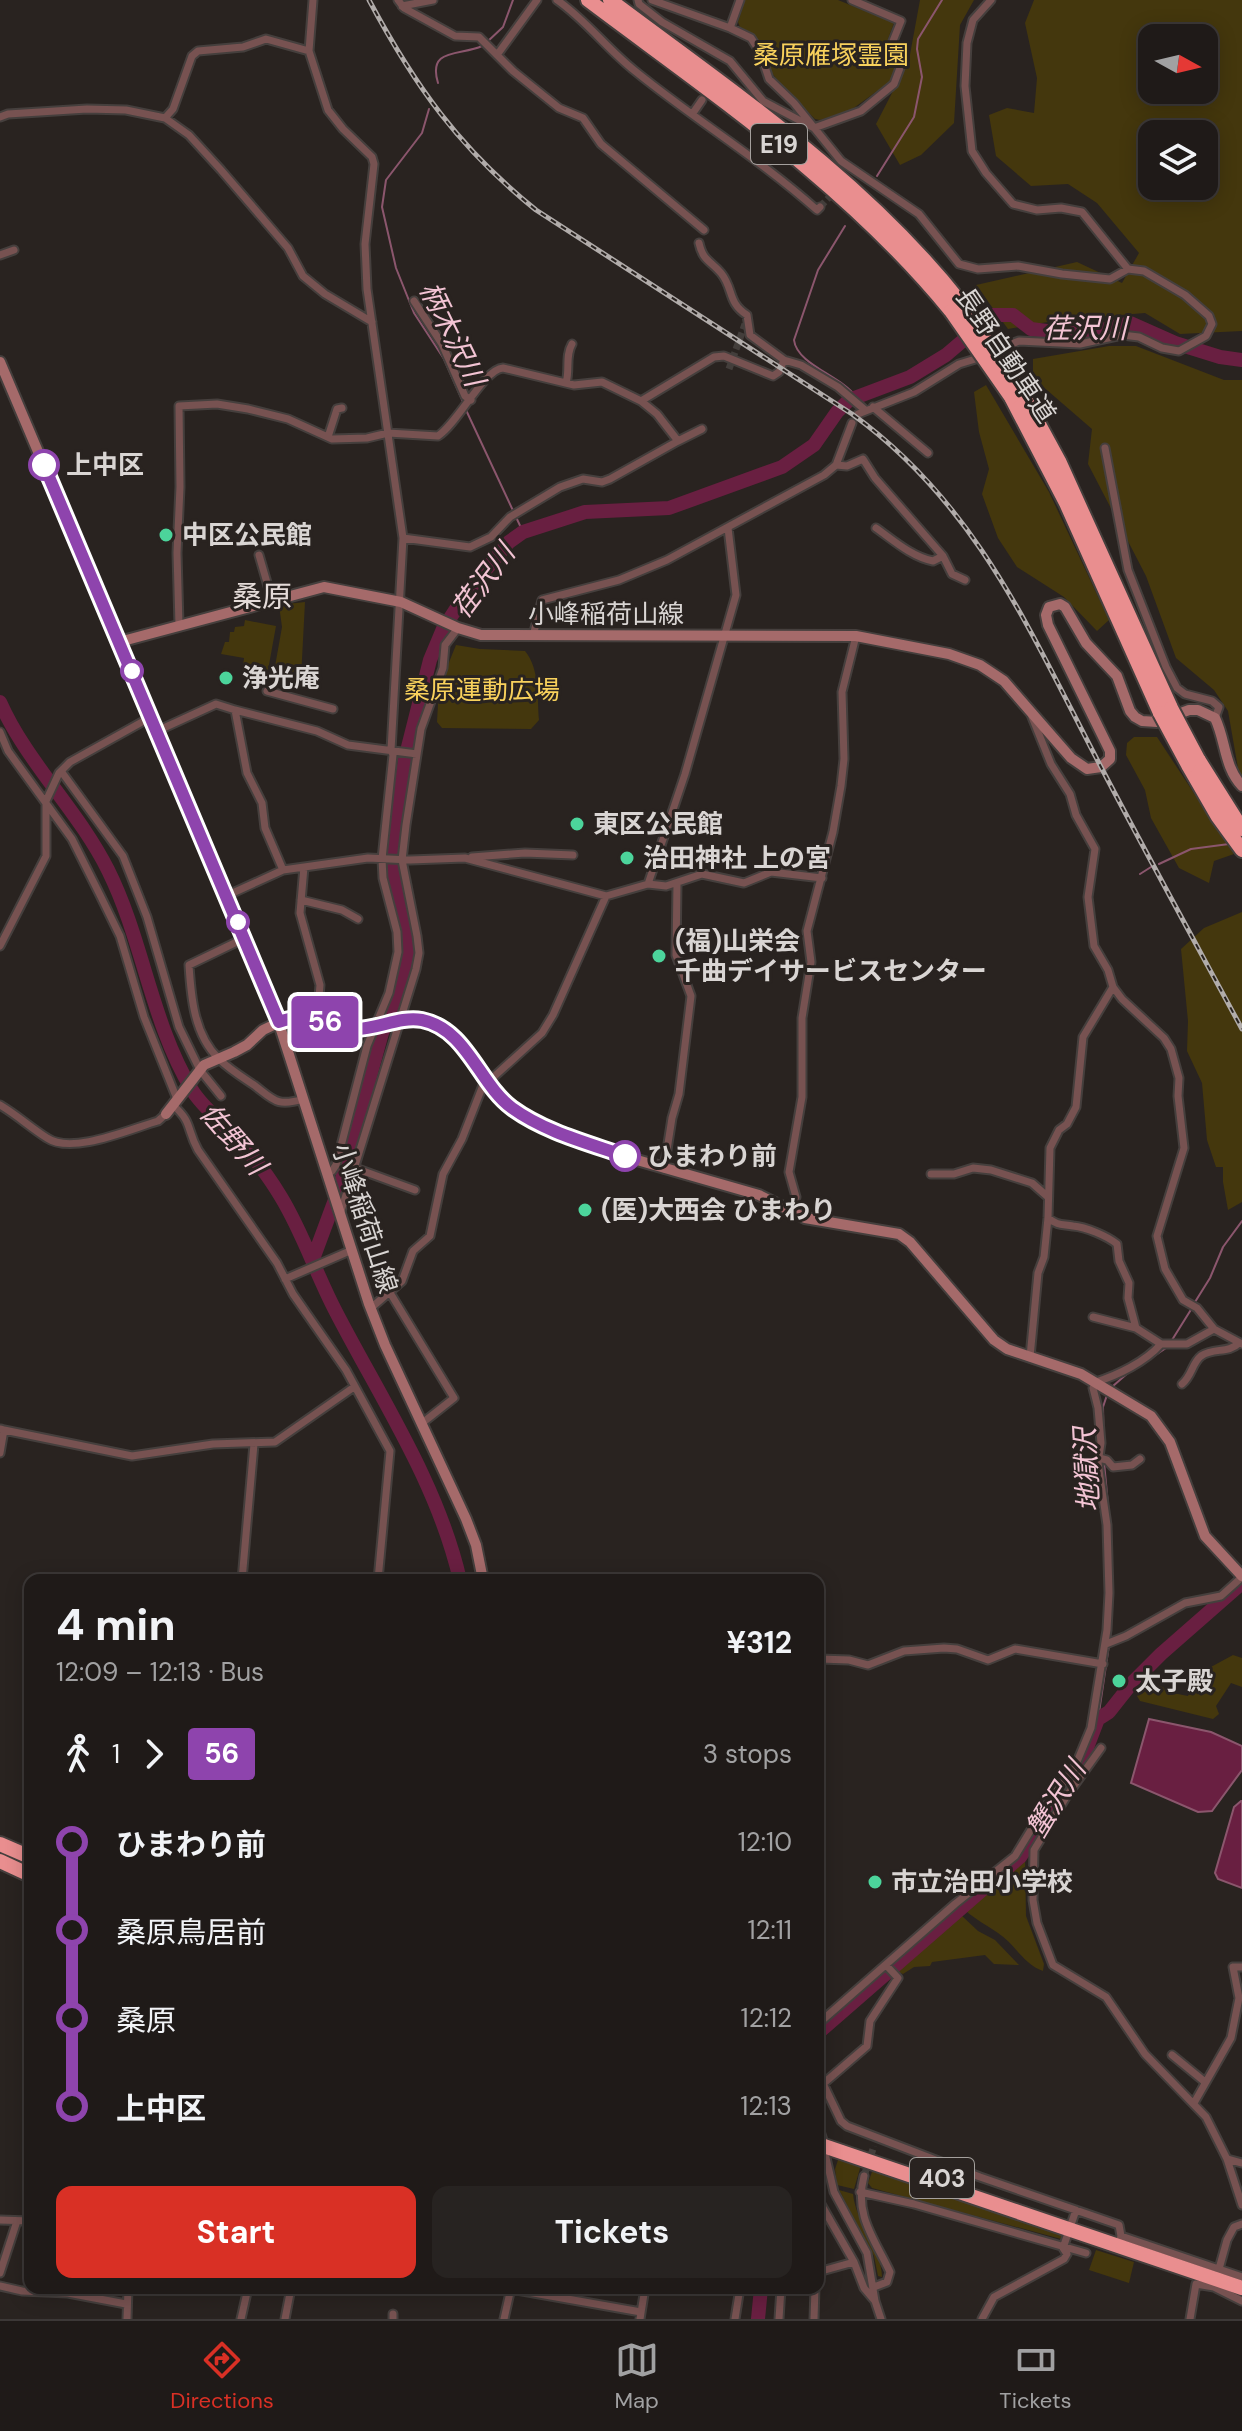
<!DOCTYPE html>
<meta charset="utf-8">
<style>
body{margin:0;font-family:"DM Sans","Noto Sans JP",sans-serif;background:#272321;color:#f1f3f6;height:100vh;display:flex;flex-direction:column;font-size:30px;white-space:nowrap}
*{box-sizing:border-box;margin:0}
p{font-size:26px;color:#a1a1a2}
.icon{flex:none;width:44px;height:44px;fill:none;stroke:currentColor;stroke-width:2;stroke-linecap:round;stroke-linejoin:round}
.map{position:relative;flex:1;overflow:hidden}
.side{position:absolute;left:24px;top:1574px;width:800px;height:720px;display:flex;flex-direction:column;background:#1f1a18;border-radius:16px;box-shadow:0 4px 20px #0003,0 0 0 2px #3c3837}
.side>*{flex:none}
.badge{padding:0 16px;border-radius:6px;font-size:28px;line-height:52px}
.needle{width:52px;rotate:98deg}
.buttons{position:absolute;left:1138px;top:24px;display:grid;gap:16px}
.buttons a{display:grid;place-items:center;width:80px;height:80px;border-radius:16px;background:#1f1a18;box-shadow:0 4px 20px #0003,0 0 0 2px #3c3837;font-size:40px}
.map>.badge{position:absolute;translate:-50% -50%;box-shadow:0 0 0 4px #fff}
.legs{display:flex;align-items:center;gap:12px;height:88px;padding:0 32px;font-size:26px}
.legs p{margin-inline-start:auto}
.head{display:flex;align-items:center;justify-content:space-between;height:136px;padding:0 32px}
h1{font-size:44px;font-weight:700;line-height:60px}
.button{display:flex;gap:16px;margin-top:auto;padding:16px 32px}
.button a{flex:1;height:92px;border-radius:16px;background:#d93025;color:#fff;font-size:32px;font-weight:700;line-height:92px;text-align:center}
.button a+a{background:#272321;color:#f1f3f6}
ul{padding:0 32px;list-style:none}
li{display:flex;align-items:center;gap:28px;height:88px;font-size:30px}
li i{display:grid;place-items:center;width:12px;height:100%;margin:0 10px;background:currentColor}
li i::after{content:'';width:20px;height:20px;margin:-10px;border:6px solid;border-radius:50%;background:#1f1a18}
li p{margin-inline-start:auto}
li:first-child i{background:linear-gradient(#0000 50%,currentColor 0)}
li:last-child i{background:linear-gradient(currentColor 50%,#0000 0)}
.dock{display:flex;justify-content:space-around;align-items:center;height:112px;border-top:2px solid #3c3837;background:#1f1a18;font-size:22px;color:#a1a1a2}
.dock a{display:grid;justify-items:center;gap:4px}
.dock .current{color:#d93025}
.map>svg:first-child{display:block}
.green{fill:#44370d;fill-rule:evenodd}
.water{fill:#691f41;stroke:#8b566d;stroke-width:2}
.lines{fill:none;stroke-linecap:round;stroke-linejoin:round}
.stream{stroke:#8b566d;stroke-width:2}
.river{stroke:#691f41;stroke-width:14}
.street-tunnel{stroke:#433e3b;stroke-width:7;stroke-dasharray:7 3.5;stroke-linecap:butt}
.street-casing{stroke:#453f3d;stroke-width:11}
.secondary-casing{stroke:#453f3d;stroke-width:14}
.highway-casing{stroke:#453f3d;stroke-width:18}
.street{stroke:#775251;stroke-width:7}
.secondary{stroke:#a56a6a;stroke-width:10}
.highway{stroke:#e98e8f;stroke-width:14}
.rail-casing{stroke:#b1acaa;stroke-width:5}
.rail{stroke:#292320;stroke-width:2;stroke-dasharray:6;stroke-linecap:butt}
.highway-bridge-casing{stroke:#453f3d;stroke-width:18;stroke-linecap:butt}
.highway-bridge{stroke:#e98e8f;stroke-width:14}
.line-1-casing{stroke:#fff;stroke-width:18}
.line-1{stroke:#8e44ad;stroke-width:12}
.stop-1-dot{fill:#fff;stroke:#8e44ad;stroke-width:4}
.poi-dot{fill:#4cd49b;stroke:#292320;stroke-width:3}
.labels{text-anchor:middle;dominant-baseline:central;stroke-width:6;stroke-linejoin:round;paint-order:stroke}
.shield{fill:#292320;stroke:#a4a09d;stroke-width:2}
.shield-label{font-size:24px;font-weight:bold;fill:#d9d5d3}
.park-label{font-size:26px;fill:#f8d15c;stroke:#292320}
.street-label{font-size:26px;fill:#d9d5d3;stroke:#292320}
.stop-label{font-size:26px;font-weight:bold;fill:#d9d5d3;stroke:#292320;text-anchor:start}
.poi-label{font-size:26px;font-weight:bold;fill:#d9d5d3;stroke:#292320;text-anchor:start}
.water-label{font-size:28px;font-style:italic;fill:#f3c4d4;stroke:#292320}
.quarter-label{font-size:30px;fill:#e4dbd8;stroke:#292320}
</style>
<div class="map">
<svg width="1242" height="2319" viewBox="0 0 1242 2319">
<rect width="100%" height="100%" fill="#292320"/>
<path class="green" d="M745,0h93l56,23 -6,16 7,28 -4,14 -40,29 -31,10 -5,-1c-13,-13 -28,-27 -40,-42 -15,-18 -10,-40 -35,-50l-2,-5z
M920,0h54l-14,25 -6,98 -33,32 -21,10 -24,-41 33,-64z
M1034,0h208v331l-62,3 -35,-21 -86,7 -51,9 -32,-44 101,-23 45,21 17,-30 -42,-50 -29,-19 -37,2 -35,-30 -7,-41 18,-7 27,5 3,-35 -12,-55zM1152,38h52v52h-52zM1152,134h52v52h-52z
M1109,346h27l88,34h18v411l-14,-80 -14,-21 -38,-32 -30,-82 -58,-112 4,-35 -59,-51v-19z
M986,385l63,107 60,128 -12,11 -33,-34 -47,-30 -19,-29 -16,-44 7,-25 -10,-37 -5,-40z
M305,602l-4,76 -27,-6 8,-45 -3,-22z
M245,620l31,6 -11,61 -10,-1 1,-9 -14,-2 2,-17 -23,-4 4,-12h4l1,-10h4l1,-5 9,-1z
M456,645l24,4 45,2c15,18 12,47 14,69l-8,9 -89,-1 -5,-6 2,-35z
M1134,737h23l77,117 -20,7 -5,22 -30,-15 -28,-50 -6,-28 -19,-35 1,-12z
M1242,912v290l-14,8 -5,-28v-15h-7l-9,-27 -5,-57 -15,-32 1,-30 -7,-72 23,-21z
M1233,1655l9,3v29l-11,-4 -15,23 3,8 -6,5 -73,-18 -3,-5 1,-6 19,-6 16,9 15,3 10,-22z
M1025,1857l1,59 18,48 -1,7c-20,-7 -28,-27 -45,-38 -11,-8 -22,-13 -32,-22z
M961,1915l17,16 17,9 24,25 -25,-1 -9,-9 -53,7 -2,4 -16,1 -11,7 -7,-3z
M842,2159l19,6 -7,24 -17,-4 -2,-16 3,-9z
M873,2169l189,65 -1,5 -189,-51 -4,-5z
M839,2190l14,4c3,29 29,57 29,83l-4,-1 -4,-20z
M1096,2250l38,12 -5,21 -40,-13z"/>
<path class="water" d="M1149,1719l62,13 31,14v24l-30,41 -14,1 -67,-29z
M1241,1801h1v87l-24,-9 -3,-6 19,-66z"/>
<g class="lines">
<path class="stream" d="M487,42l16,-15 10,-27
M438,83c-11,-36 23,-27 44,-37
M429,109l-7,24 -36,47 -4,27 14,61 18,45 30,46 20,45
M877,176l37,-59 8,-40 -5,-28 1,-10 24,-39
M845,226l-27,44 -24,70c3,25 48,36 62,57
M466,410l57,122
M1159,864l32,-15 38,-5
M1140,874l11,-7
M1195,1302l15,-24 13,-31 19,-26
M1172,1340l20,-32
M1141,1365l25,-17
M1113,1386l16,-14
M1104,1456l-1,-49 4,-12
M1104,1462l5,53
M1111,1530l1,57
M1110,1639l2,-37
M1098,1719l11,-74"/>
<path class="river" d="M0,702c27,61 78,108 108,168 35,70 43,152 84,220 9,15 25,28 37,40 19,20 38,43 52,67 22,36 35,77 55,115 45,87 102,172 124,268
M313,1259l26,-70 43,-156 20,-49 5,-23 1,-22 -16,-72v-17l13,-91 25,-99 13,-31 24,-37 42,-50 14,-10 62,-20 84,-4 113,-41 32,-22 23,-33 12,-12 61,-23 36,-22 47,-40h20l18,14 31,4h26l42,-10 45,20 45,14 22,3
M818,2033l202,-176 58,-86 20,-52 11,-7 23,-29 29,-29 81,-71
M758,2319l3,-31"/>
<path class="street-tunnel" d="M820,207l16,-17
M729,369l16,-45
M864,2176l10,-30"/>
<g class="street-casing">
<path id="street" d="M313,0l-4,51 19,59 15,19 29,28 2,7 -9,80 2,45 36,249 -12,212 2,5 -11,104 1,19 14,54 1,20 -9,41 -22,53 -31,119 -4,6 -5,3
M398,0l6,8 51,28 24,1 34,34 46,37 24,10 18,26 103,86
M557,0c30,21 50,49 78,71 59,48 125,88 182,139l3,-3
M638,0l1,4 23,18 68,39 33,40 51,27 47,-17 33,-27 6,-16 -7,-27 8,-20 -49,-21
M652,0l78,28 21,10 9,14 9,27 25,24 47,58 78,53 40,50 19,5 40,-3 44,8 48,5 18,-10 16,2 41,24 24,21 3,8 -6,12 -27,15 -17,-3 -23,-11 -17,-2 -42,9 -61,-3 -26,10
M991,0l-18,20 -6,23 -2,43 7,65 14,22 27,31 24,6 24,-2 21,4 46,57
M402,6l31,-6
M730,28l10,-28
M497,55l40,-55
M693,113l9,-13
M0,117l8,-3 79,-5 39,1 39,8 24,17 32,35 67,78 15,28 22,18 47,28
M165,118l8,-9 19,-53 6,-5 45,-4 23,-8 43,12
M699,243c4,18 11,17 22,30 13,16 6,29 26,42l3,20 34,25 17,5 37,22 27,23
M0,255l14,-5
M414,301l28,43 23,52 6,4
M566,383c4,-13 -1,-27 6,-39
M641,401l73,-44 10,-1 49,20 6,-4 5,-12
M873,407l55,46
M858,414l56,-22 45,-28 23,-7
M328,437l9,-28 5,-1
M678,441l24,-12
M1105,448l23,122 38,97 11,21 8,6 27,7 7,6 -4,11
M836,465l11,1 16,-7 12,19 68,78
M876,528c17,12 36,29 57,33l10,-5 9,18 13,6
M259,555l13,45
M179,625l-2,-72 3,-66 -1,-81 38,-2 31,5 40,10 44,20 35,-1 21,-5 50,3c20,-13 46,-67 65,-68l71,17 28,-3 39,19 16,13 21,27 -68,38 -8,3 -19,-3 -23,8 -50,30 -19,20 -21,10 -67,-9
M533,636l9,-36 77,-20 48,-20 157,-85 12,-10 16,-42
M267,691l66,18
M235,710l82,21 31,14 69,9
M1032,717l19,47 19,30 6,21 19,34 -7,48 6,49 14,24 5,17 9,12 42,39 7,11 8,29 -1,18 6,52 -27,88 8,33 18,31 14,8 17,21
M157,731l59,-27 19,6 12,63 15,30 3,25 18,42
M0,732l8,19 64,88 28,56 20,41 24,81 33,82
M61,771l62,85 24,61 32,110 21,43 21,26
M472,857l53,-4 48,2
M304,867l-4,46 20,72 -3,34
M648,884l37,-110 51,-179 -8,-67
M226,896l57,-26 85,-12 42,2 55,-2 141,38 42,-12 18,2 36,-12 42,9 27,-11 51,6
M301,900l41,10 16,9
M245,938l-56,27c2,32 5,70 30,94 10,10 23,18 35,26 20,15 22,22 50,14
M0,946l46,-90v-55l13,-28 11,-11 81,-45
M487,1083l55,-50 11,-18 53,-119
M0,1105c17,10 31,23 47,33 25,17 83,-9 111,-17l8,-7
M173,1105c20,18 13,23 25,45l79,113 16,31 53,76 44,81 -12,129
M355,1168l60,22
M664,1169l8,-51 7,-24 12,-98 -15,-41 1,-71
M931,1174h23l19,-6 18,2 41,13 16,14
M789,1209l7,-12 -7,-25 13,-75v-79l9,-56 -4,-31 26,-99 8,-46 3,-27 -2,-67 14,-56
M341,1211l75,-242 3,-16 -2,-17 -15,-76 4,-35 15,-96 22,-61 2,-23 13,-17
M1048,1218c10,8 14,6 25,8 13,1 34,10 44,18l2,17 10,22 -1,15 8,30 25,16
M285,1279l67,-29
M389,1291l65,107 -33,26
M371,1308l31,-27 11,-30 17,-15 13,-62 19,-35 23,-59
M1093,1317l43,11
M1030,1357l8,-84 6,-16 4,-39 2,-70 9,-18 8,-6 9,-17 7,-70 30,-50
M1182,1384c10,-8 10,-21 19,-28 13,-9 27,-2 38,-13
M4,1430l128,26 81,-12 62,-2 79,-55
M0,1453l4,-23 -3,-1
M1099,1458l8,2 6,7 19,-2 8,-6
M242,1580l12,-136
M1106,1644l20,-8 59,-33 36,-7 21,-19
M820,1659l29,1 19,5 36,-14 40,-3 13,1 31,11 27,-11 88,15
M1101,1748l-33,46 -34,56 -1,50 4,23 16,42 53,32 39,57 61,63 21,42 15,46
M818,2024l137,-120 60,-48 33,-54 26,-33 17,-41 16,-98 2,-37 -2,-68 -9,-62 3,-20 -3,-35 -5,-20 3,-6c22,-7 49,-20 65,-38h26l27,-15 28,15
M1172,2055l33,27
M818,2073l23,48 6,5 133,51 139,48 2,11 -3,11
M824,2083l43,-37 3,-25 28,-43 -12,-13
M1194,2103l37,-65 8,-40 -6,-31h9
M823,2145l11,47 33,61 8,48 6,18
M1227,2159l15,4
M864,2176c-10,39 10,62 26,96l-3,10 -13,5
M860,2192l54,12 172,49
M818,2199l36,63 10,26 11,13
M0,2220l30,1
M1121,2236l121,41
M818,2272l36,-10
M0,2273l17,-52
M0,2286l22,5 46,2 58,11
M1214,2287l28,14
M511,2289l130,23
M127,2319l1,-31
M241,2319l7,-31
M285,2319l6,-31
M393,2319v-5
M504,2319l7,-31
M640,2319l5,-31
M735,2319l5,-31
M779,2319l2,-31
M814,2319l1,-31
M982,2319l12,-22 70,-38 3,-5 -4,-6 13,-38
M1190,2319l6,-35 18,3 13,-47 7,-13 8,-3"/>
</g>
<g class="secondary-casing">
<path id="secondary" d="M0,362l274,646 95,296 16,41 81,174 10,26 7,35
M119,642l205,-55 77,15 57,26 23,7 375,1 93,18 31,11 24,16 67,77 16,11 14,-2 9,-8v-8l-62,-126 -2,-10 3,-8 11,-3 5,3 21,36 31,33 13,35 5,6 7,4 15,1 32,-12h9l17,8c11,23 9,49 27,68
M166,1114l38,-49 30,-13 13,-7 16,-15 21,-10 28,-2 44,11 44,-9h21l31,14 35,49 24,25 43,22 76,28 129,37 46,23 94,16 11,8 84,98 13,9 74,25 70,42 19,26 35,94 37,40
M818,2130l5,15"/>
</g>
<g class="highway-casing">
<path id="highway" d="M588,0c129,97 260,185 363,311
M610,0c124,93 254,180 351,303
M1021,391l38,70 112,247
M1011,397l55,106 94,210
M1198,759l44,70
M1188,765l30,52 24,33
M0,1844l30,13
M0,1861l30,14
M818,2144l424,144"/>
</g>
<use href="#street" class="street"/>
<use href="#secondary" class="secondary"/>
<use href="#highway" class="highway"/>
<g class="rail-casing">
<path id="rail" d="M369,0c46,86 90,148 167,210l316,204c126,91 179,220 249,353 46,88 94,175 141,262"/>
</g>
<use href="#rail" class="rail"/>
<g class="highway-bridge-casing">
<path id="highway-bridge" d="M961,303l60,88
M951,311l60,86
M1171,708l27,51
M1160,713l28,52"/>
</g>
<use href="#highway-bridge" class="highway-bridge"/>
</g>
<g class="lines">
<g class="line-1-casing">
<path id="line-1" d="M44,465l235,557c32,-12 47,7 77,7 22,0 44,-13 66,-9 45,9 57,64 90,88 33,24 76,35 113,48"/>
</g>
<use href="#line-1" class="line-1"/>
</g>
<g class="stop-1-dot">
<circle cx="44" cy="465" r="14"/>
<circle cx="132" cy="671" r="10"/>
<circle cx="238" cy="922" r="10"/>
<circle cx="625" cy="1156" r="14"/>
</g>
<g class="poi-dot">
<circle cx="166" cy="535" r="8"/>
<circle cx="226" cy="678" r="8"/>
<circle cx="577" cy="824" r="8"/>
<circle cx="627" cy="858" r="8"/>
<circle cx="659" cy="956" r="8"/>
<circle cx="585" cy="1210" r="8"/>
<circle cx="1119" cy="1681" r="8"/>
<circle cx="875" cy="1882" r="8"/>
</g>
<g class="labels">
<g class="shield">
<rect x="751" y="124" width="56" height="40" rx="6"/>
<rect x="910" y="2158" width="64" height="40" rx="6"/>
</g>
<g class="shield-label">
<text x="779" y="144">E19</text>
<text x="942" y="2178">403</text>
</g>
<g class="park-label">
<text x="831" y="55">桑原雁塚霊園</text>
<text x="482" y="690">桑原運動広場</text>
</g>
<g class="street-label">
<text transform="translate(1006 355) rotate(56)">長野自動車道</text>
<text x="606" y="614">小峰稲荷山線</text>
<text transform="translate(365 1218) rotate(72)">小峰稲荷山線</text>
</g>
<g class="stop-label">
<text x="66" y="465">上中区</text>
<text x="647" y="1156">ひまわり前</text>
</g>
<g class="poi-label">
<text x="182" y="535">中区公民館</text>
<text x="242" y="678">浄光庵</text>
<text x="593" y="824">東区公民館</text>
<text x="643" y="858">治田神社 上の宮</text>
<text x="675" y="941">(福)山栄会<tspan x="675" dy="30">千曲デイサービスセンター</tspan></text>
<text x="601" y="1210">(医)大西会 ひまわり</text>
<text x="1135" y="1681">太子殿</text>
<text x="891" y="1882">市立治田小学校</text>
</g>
<g class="water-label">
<text x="1085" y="328">荏沢川</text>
<text transform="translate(452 334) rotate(64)">柄木沢川</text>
<text transform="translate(483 581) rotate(-53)">荏沢川</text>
<text transform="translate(233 1139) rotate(49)">佐野川</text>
<text transform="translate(1087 1470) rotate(-93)">地獄沢</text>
<text transform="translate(1056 1799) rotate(-58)">蟹沢川</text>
</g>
<g class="quarter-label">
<text x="262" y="596">桑原</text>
</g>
</g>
</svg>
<div class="buttons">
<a><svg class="needle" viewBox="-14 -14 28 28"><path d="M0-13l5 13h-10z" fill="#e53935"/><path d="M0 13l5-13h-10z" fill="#a1a1a2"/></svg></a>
<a><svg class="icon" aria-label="layers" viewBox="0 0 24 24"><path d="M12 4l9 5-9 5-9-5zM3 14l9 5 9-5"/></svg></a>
</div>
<b class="badge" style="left:325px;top:1022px;background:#8e44ad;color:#fff">56</b>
<section class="side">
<div class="head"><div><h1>4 min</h1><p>12:09 – 12:13 · Bus</p></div><b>¥312</b></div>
<div class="legs"><svg class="icon" aria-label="walk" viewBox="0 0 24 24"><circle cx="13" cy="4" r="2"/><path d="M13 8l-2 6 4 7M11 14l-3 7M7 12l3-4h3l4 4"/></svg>1<svg class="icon" aria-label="forward" viewBox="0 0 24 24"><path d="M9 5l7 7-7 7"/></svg><b class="badge" style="background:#8e44ad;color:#fff">56</b><p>3 stops</p></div>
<ul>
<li><i style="color:#8e44ad"></i><b>ひまわり前</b><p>12:10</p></li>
<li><i style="color:#8e44ad"></i><span>桑原鳥居前</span><p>12:11</p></li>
<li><i style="color:#8e44ad"></i><span>桑原</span><p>12:12</p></li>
<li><i style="color:#8e44ad"></i><b>上中区</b><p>12:13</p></li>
</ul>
<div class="button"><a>Start</a><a>Tickets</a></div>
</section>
</div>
<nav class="dock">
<a class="current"><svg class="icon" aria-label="directions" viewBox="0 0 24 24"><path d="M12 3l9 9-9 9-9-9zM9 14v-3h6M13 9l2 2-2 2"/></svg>Directions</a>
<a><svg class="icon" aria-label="map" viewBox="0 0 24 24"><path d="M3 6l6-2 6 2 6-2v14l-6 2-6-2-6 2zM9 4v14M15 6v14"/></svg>Map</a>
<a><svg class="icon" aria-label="tickets" viewBox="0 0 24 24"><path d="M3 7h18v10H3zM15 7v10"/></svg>Tickets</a>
</nav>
